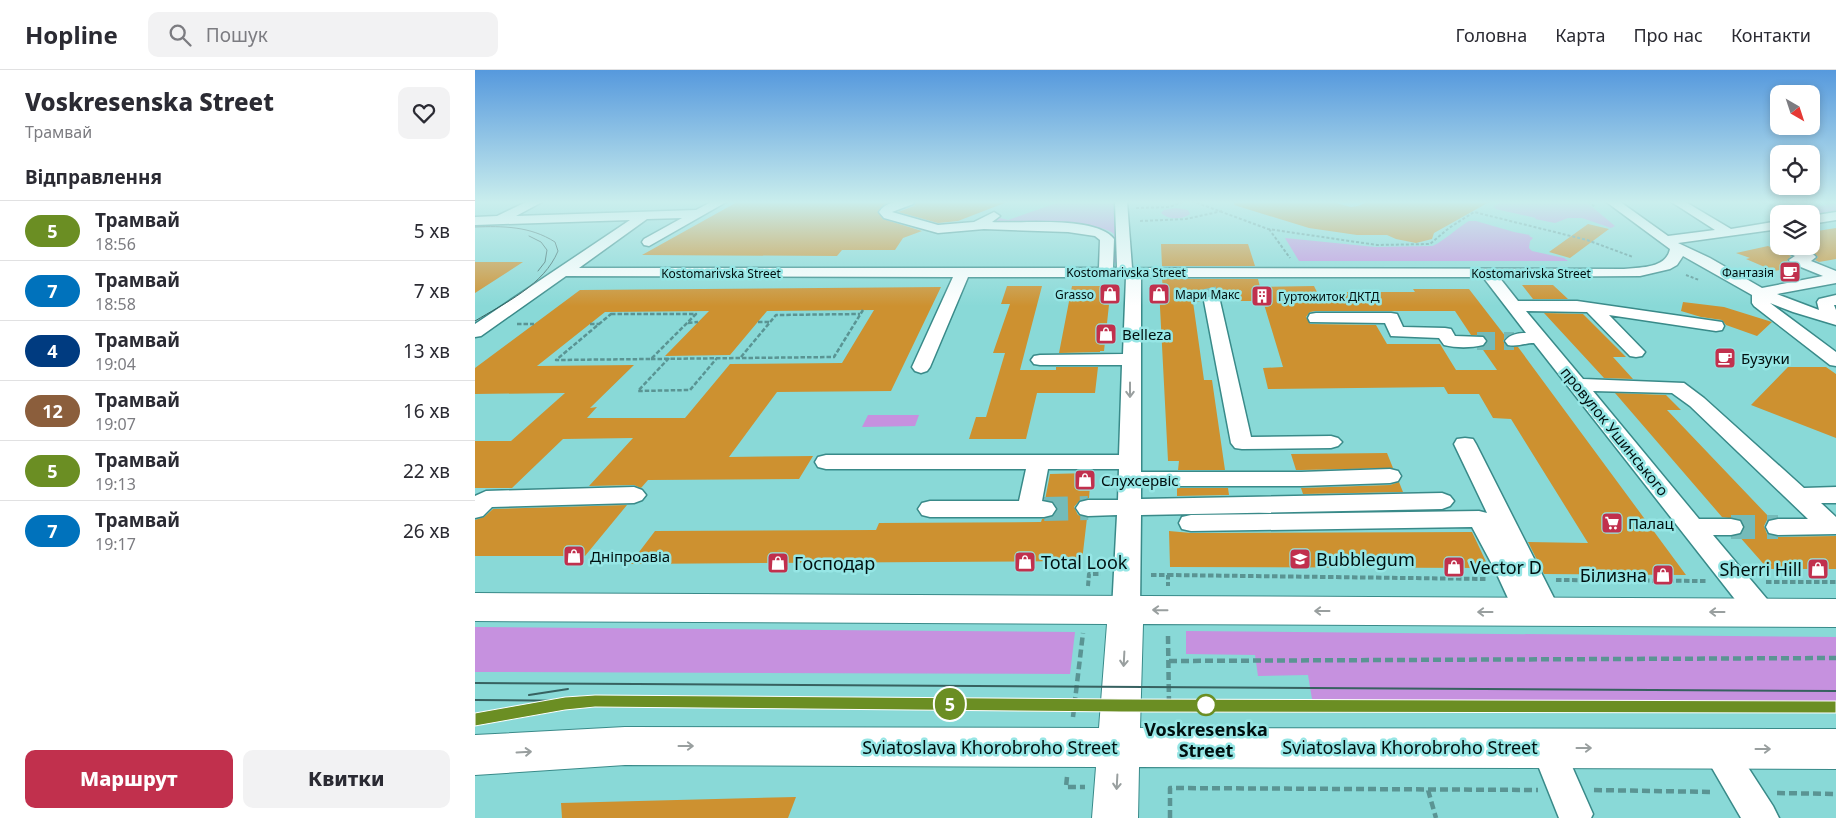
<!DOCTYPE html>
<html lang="uk">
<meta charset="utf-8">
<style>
body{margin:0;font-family:"Noto Sans",sans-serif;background:#f2f2f3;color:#2b2b33;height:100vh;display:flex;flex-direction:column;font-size:19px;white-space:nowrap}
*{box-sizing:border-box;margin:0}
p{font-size:16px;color:#7c7c81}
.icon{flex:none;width:28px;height:28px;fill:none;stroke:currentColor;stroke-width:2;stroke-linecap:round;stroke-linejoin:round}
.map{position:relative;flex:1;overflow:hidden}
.details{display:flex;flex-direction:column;background:#fff;width:475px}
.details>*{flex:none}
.badge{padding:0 10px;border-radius:16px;font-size:18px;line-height:32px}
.needle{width:32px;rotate:141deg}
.fabs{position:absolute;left:1295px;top:15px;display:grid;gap:10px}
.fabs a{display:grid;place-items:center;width:50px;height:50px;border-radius:10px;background:#fff;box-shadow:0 2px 8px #0003;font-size:25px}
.map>.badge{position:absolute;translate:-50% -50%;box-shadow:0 0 0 2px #fff}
h2{padding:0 25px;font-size:19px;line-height:45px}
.round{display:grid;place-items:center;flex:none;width:52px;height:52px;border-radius:10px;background:#f2f2f3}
.overview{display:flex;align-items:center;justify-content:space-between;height:85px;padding:0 25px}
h1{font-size:24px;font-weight:800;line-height:38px}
.button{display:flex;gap:10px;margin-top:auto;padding:10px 25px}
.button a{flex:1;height:58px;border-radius:10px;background:#c1304d;color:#fff;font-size:20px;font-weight:800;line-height:58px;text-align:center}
.button a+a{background:#f2f2f3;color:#2b2b33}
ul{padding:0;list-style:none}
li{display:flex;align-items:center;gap:15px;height:60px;padding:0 25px;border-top:1px solid #e1e1e2}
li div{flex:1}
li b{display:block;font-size:19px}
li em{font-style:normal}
li .badge{min-width:55px;font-weight:700;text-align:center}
header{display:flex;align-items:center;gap:30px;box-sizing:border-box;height:70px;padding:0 25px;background:#fff;border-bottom:1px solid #e1e1e2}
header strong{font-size:24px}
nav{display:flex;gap:28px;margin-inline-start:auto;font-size:18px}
.search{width:350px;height:45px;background:#f2f2f3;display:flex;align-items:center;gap:12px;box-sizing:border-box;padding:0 18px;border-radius:10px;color:#7c7c81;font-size:19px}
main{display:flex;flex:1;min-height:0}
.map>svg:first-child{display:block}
.built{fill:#73cdcc}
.green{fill:#c691df}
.building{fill:#cd9130;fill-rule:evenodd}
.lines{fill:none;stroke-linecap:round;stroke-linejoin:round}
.minor-tunnel-far2{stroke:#74bbb9;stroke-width:14;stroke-dasharray:14 7;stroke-linecap:butt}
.minor-tunnel-far1{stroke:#74bbb9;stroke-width:18;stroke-dasharray:18 9;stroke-linecap:butt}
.minor-tunnel{stroke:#74bbb9;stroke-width:24;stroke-dasharray:24 12;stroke-linecap:butt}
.minor-casing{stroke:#398a89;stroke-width:3}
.major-casing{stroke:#398a89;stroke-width:2}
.path-far3{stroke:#5a9493;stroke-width:2;stroke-dasharray:3 2;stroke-linecap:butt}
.path-far2{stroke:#5a9493;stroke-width:2.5;stroke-dasharray:4.5 2;stroke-linecap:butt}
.path-far1{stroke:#5a9493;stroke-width:4;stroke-dasharray:5.5 2.5;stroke-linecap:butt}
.path{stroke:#5a9493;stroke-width:4.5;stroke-dasharray:8 4;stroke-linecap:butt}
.minor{fill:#fff;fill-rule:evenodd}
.major{fill:#fff;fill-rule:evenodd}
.tram-far1{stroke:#376160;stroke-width:1}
.tram{stroke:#376160;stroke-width:2}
.oneway{stroke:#999f9f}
.line{fill:#6b8e23;stroke:#fff}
.stop-dot{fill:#fff;stroke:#6b8e23;stroke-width:2.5}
.labels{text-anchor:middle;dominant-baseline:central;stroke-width:5;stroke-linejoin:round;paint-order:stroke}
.far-street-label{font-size:12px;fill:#001010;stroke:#96e6e5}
.far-poi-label{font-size:12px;fill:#001010;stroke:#96e6e5;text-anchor:end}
.poi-label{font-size:15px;fill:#001010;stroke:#96e6e5;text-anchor:start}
.street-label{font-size:15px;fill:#001010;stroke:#96e6e5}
.near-poi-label{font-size:18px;fill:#001010;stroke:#96e6e5;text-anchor:start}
.near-stop-label{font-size:18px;font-weight:bold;fill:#001010;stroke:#96e6e5}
.near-street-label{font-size:18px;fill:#001010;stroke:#96e6e5}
</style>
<header>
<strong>Hopline</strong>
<div class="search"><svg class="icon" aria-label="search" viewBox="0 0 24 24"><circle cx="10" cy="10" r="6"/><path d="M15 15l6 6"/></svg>Пошук</div>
<nav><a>Головна</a><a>Карта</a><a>Про нас</a><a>Контакти</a></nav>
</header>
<main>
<section class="details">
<div class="overview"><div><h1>Voskresenska Street</h1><p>Трамвай</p></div><a class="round"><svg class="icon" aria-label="heart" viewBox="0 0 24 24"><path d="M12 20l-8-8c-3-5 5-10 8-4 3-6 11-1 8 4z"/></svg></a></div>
<h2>Відправлення</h2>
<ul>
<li><span class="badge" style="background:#6b8e23;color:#fff">5</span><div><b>Трамвай</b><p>18:56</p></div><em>5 хв</em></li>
<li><span class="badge" style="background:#0072bc;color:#fff">7</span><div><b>Трамвай</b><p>18:58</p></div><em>7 хв</em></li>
<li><span class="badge" style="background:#003b80;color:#fff">4</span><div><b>Трамвай</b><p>19:04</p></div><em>13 хв</em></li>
<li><span class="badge" style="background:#8b5e3c;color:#fff">12</span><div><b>Трамвай</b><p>19:07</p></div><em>16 хв</em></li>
<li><span class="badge" style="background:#6b8e23;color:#fff">5</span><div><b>Трамвай</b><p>19:13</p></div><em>22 хв</em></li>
<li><span class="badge" style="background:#0072bc;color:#fff">7</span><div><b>Трамвай</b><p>19:17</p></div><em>26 хв</em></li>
</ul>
<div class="button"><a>Маршрут</a><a>Квитки</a></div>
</section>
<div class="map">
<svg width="1361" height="748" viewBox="0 0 1361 748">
<rect width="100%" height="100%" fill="#89d9d7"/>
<path class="built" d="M1277,131h84v9l-25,4h-23z"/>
<path class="green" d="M587,131h54l1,62 -5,-1 2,-28c-16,-15 -100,-11 -124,-12l10,-4 8,2z
M1028,131h82l30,25 -4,2 -29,-10h-14l-13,5 -20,-4 1,-1 -41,-9 1,-1 -3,-1z
M1361,133v8l-19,3 -13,-5z
M701,138l12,2 2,4c-8,6 -22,6 -29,-1l3,-3z
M994,151h7l38,11 16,3 -1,1 4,2 -3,3 -1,7 3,3 32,7 4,3h-269l-14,-23 90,9 57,-1c8,-2 28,-20 37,-25z
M393,345h51l-4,11 -53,1z
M0,557l600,5 -5,42 -595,-2z
M711,561l650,6v74h-522l-6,-36 -50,1 -3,-21 -69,-1z"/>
<path class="building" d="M264,131h153l-7,3 -7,7 5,8 39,12 -19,7 -8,12h-53l-5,6 -195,-1z
M442,131h89l1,1 -49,19 -20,2 -40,-11 16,-6z
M760,131h93l23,6 7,-1 11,-5h122l-57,32 -2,6 -16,4 -20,-4 -9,-4h-30l-48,-7 -75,-23z
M1113,154l21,5 -39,29 -21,-6z
M1361,158v31l-17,3 -4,-2 3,-3 -7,-6v-19z
M686,174h87l7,22h-93z
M1293,176l23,10 -4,5 9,6 -22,4 -28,-12 4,-1 -14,-5z
M0,192h48l-48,31z
M687,209h96l2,8 54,-1 3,6h98l-2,-3h56l37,48 -3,4 4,5 11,1 168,228 -142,-1 -16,-32 60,1 -77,-124 -18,-1 -14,-24h-31l-4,-7 -176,2 -5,-21 20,-1 -20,-66h-41l-3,-5 -8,-2 -7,3 -2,4 -9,1 11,78h8l13,90h-47l1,-9h-11l-9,-173h4zM841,241h139l16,24h12l4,5 -2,6 -4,1 16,23h-41l-16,-26h-53l-11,-19 -66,-1 -4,-7 4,-5z
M1047,215h31l15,14h-35z
M532,216h35l-22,84h36v-3h42l-3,26h-58l-11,46h-57l7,-22h10l19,-64h-12l17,-49h-9z
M597,216h39l-7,65h-4v1l-41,1z
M466,217l-50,104 -114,1 -48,65 84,-1 -14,23 -151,1 -7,8 -7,-3 -45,1 44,-48 -70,1 -51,49h-37v-47h36l54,-48 -90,1v-26l105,-78zM399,240l-32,53 -112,1 -45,54h-98l10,-11 -7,1 44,-43 -97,1 68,-54 104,-1 -44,45 65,-1 37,-44z
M1208,232l41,5 48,15 -15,14 -31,-11 -4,-5 -21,-3 -20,-6z
M1069,243l39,1 43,43h-13l20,22 -29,-1z
M1313,297h38l10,7v64l-85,-33z
M1140,323l51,2 15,15h-14l104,109 -4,1 -3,6 3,8 11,3 58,-1v33h-68l-30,-34 4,-1 3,-6 -3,-8 -20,-3z
M912,383l6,15 -92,2h-5l-5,-16z
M616,403l-2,25 -9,2 -6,7 4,8 9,3 -5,43 -452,3 25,-33 221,-1 3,-7 162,-1 1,-3 12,-3 4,-6 -4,-8 -9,-2 5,-26z
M924,412l4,10 -100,2 -2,-6 89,-3z
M702,418h51l1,7 -52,1z
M152,435l-42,51h-110v-36l9,-3 9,-8z
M694,461l22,2 281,-1 17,36 -319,-1z
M321,727l-8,21h-226l-1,-15z"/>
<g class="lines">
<path class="minor-tunnel-far2" d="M734,218l3,13"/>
<path class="minor-tunnel-far1" d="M1002,271h37"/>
<path class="minor-tunnel" d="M569,439l44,-1
M1256,457h47"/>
<g class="minor-casing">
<path id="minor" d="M53,131h16l-28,15 180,-6 17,-9h15l-79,45 -5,-1 -2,-3 2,-3 38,-21 -35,1 -68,49h520l1,-28 -5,-4 -27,-4 -84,-3 -46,4 -54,-15 -5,-6c8,-12 23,-11 36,-11l-2,3 -21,8 46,13 36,-3 20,-10 6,4 -8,6c28,2 104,-7 122,17l-1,29h4l-2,-67h12l5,67 492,1c16,-2 42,0 46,-20l-65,-48h14l49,35 47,-6 -45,-29h14l47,28 48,-8v8l-101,14 32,15 52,30 61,-12 -32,-13 -2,-3 6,-4 -15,-7 -2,-3 1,-1c11,5 27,0 37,12l-5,4 25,10v12l-59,11 42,16 -2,-8 2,-3 17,-4v10h-2l2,5v15l-43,-13 -23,-9 66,49v14l-6,-1 -76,-59 -2,-3v-8l-69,-39 -6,9 -7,4 -30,7 -141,1 19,24h59l145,21 2,4 -2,4 -6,1 -107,-16 36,37 -3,4 -6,1 -6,-1 -43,-44 -61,-1 57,68 101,4 20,15 100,90 32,-1v16h-15l15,14v17l-58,1 -9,-2 -3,-6 3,-6 9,-2h30l-118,-113 -18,-13 -79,-2 106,128h32l9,2 3,6 -3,6 -9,2h-18l59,70 4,8 -4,8 -10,3 -10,-3 -218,-278c-9,0 -17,4 -26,2l-3,-4c5,-7 13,-8 21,-8l-43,-56h-342v195h160l89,-3 8,2 3,5 -3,5 -8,2 -89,3h-160v13l301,-6 8,3 4,5 -4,5 -8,3 -301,6 -1,95 -4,8 -10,3 -10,-3 -4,-8 5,-95 -29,1 -8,-2 -4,-6 4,-6 8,-2h30l1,-31h-71l-6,32 10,2 4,6 -4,6 -8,2h-114l-8,-2 -4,-6 4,-6 8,-2h89l7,-32h-200l-8,-2 -3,-5 3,-5 8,-2h293l3,-90h-82l-6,-1 -3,-4 3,-4 6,-1 83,-1 3,-77h-158l-38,90 -3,4 -6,2 -6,-2 -3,-4 41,-90 -387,-1 -85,60 -6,1v-13l155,-104 -155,5v-8l22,-1z
M1317,135l18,6 2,3 -1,2v-2c-8,0 -19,2 -25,-5z
M1361,142v8l-25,4v-8z
M737,226l6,2 2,3 31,136 80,-1 7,2 4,4 -4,4 -7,2 -89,1 -7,-1 -4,-5 -27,-142 2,-3z
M841,243h75l6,1 6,13 42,1 6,1 4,7 28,1 3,4 -3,4c-12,3 -27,3 -39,0l-5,-7 -48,-2 -6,-13 -75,-1 -2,-4 2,-4z
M990,368l8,1 3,5 85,168 -4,8c-10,3 -29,3 -39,0l-23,-50 -23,-43 -281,4 -9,-2 -3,-6 3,-6 9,-2 288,-4 8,2 -33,-69 3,-5z
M159,417l8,3 4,5 -4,5 -8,3 -142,4 -9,9 -8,2v-22l11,-5z
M1072,663l12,4 34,77 -2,4h-32l-28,-70 4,-11z
M1242,664l12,4 44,68 6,12h-38l-40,-69 4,-11z"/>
</g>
<g class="major-casing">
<path id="major" d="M0,523l1361,6v28l-693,-3 -3,104 696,1v40l-697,-2 -1,51h-46l4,-51 -471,-2 -150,10v-40l150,-8 474,1 8,-104 -632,-3z"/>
</g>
<path class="path-far3" d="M717,131l76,28 109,16 53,-1 19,-16 25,-16 113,28 46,17
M1113,131l7,6
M1285,131l17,6
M661,138l33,-1 17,-6
M665,151l46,-2 36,-8
M794,159l21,29
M1211,205l13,5"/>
<path class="path-far2" d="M136,244h85l-45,45 -95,1z
M283,252h11
M213,253l10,-1
M42,254h17
M115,254h9
M266,287l35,-42 84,-1
M194,288l-31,33 52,-1 27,-32
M176,289l183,-2 29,-47"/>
<path class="path-far1" d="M676,505h17v11
M693,505l319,4
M1081,510l151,1
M1291,512h70
M613,516l1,-12h12"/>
<path class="path" d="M693,566l1,69
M694,591l667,-3
M598,647l10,-84
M592,707l-1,10h19
M953,720l8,28
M1119,720l119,2
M1302,723l59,1
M695,748v-30l368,2"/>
<use href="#minor" class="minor"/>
<use href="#major" class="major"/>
<path class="tram-far1" d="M0,157c28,-1 55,-1 80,15l3,9c-14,34 -53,52 -83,70
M54,166l12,6 6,8 -2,12 -7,9"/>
<path class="tram" d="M0,613l1361,8
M54,625l39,-6
M0,630l646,6 715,1
M0,650l78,-14"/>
</g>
<defs><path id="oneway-shaft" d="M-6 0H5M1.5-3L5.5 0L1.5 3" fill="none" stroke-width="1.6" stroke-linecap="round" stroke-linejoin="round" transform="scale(1.25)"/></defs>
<g class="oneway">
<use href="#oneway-shaft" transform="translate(655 320) rotate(90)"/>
<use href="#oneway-shaft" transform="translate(685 540) rotate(-179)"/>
<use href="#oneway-shaft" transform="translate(847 541) rotate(-180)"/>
<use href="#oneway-shaft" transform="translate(1010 542) rotate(-180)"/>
<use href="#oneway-shaft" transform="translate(1242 542) rotate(-180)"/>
<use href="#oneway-shaft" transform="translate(649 589) rotate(93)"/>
<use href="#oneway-shaft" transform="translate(211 676)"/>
<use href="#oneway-shaft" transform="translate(1109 678)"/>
<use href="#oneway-shaft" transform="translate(1288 679)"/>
<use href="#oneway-shaft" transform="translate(49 682) rotate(-3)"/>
<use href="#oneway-shaft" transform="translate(642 712) rotate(93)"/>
</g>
<linearGradient id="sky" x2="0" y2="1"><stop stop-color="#5699dd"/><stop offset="0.56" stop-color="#caeeed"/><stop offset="1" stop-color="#caeeed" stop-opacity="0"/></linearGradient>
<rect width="1361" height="236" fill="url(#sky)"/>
<path class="line" d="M120,625l526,4 715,2v12l-715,-1 -526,-5 -30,3 -90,16v-13l90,-16z"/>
<defs>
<g id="cafe-square" transform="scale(1.125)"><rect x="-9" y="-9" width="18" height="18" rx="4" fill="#c1304d" stroke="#96e6e5"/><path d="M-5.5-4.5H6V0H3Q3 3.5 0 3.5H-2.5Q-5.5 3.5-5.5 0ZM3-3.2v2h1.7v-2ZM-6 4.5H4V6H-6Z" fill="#fff"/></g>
<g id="shop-square" transform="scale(1.125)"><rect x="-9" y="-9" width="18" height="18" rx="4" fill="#c1304d" stroke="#96e6e5"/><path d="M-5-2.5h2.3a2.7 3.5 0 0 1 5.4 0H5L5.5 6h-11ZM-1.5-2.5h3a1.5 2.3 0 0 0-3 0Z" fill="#fff"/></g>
<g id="building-square" transform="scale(1.125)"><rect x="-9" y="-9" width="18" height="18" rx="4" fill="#c1304d" stroke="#96e6e5"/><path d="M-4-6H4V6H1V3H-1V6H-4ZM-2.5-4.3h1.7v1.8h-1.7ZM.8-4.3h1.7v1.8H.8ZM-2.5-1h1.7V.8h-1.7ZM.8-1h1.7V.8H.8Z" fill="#fff"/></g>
<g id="supermarket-square" transform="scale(1.125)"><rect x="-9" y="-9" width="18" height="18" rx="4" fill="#c1304d" stroke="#96e6e5"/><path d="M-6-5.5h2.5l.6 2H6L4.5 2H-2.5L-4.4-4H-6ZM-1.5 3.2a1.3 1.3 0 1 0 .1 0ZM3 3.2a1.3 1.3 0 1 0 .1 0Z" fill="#fff"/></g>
<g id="school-square" transform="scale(1.125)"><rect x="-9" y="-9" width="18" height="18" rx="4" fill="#c1304d" stroke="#96e6e5"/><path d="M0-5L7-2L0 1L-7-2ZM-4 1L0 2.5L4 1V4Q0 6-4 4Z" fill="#fff"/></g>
</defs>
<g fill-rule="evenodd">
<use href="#cafe-square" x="1315" y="202"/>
<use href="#shop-square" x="635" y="224"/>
<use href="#shop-square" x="684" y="224"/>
<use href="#building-square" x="787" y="226"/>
<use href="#shop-square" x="631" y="264"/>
<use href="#cafe-square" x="1250" y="288"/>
<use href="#shop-square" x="610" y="410"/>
<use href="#supermarket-square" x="1137" y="453"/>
<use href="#shop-square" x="99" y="486"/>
<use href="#school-square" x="825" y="489"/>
<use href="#shop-square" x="550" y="492"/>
<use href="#shop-square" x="303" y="493"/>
<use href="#shop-square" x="979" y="497"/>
<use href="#shop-square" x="1343" y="499"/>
<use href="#shop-square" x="1188" y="505"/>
</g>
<circle class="stop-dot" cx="731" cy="635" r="10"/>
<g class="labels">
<g class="far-street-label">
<text x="651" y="202">Kostomarivska Street</text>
<text x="246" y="203">Kostomarivska Street</text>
<text x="1056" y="203">Kostomarivska Street</text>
</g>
<g class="far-poi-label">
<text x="1299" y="202">Фантазія</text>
<text x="619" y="224">Grasso</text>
<text x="700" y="224" text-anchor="start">Мари Макс</text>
<text x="803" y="226" text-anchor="start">Гуртожиток ДКТД</text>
</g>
<g class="poi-label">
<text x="647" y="264">Belleza</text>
<text x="1266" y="288">Бузуки</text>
<text x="626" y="410">Слухсервіс</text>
<text x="1153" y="453">Палац</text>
<text x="115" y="486">Дніпроавіа</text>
</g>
<g class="street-label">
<text transform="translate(1140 361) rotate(51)">провулок Ушинського</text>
</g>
<g class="near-poi-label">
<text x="841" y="489">Bubblegum</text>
<text x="566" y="492">Total Look</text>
<text x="319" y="493">Господар</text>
<text x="995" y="497">Vector D</text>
<text x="1327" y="499" text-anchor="end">Sherri Hill</text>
<text x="1172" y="505" text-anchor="end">Білизна</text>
</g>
<g class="near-stop-label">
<text x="731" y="659">Voskresenska<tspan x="731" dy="21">Street</tspan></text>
</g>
<g class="near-street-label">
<text x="515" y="677">Sviatoslava Khorobroho Street</text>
<text x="935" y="677">Sviatoslava Khorobroho Street</text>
</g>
</g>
</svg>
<div class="fabs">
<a><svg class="needle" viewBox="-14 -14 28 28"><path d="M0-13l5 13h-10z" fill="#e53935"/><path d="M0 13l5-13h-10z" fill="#7c7c81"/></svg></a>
<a><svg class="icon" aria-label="locate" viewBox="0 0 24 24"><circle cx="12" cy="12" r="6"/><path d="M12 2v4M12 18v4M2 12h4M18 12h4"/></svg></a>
<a><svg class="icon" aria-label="layers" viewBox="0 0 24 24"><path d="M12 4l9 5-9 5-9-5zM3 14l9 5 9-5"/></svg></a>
</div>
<b class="badge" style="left:475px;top:634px;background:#6b8e23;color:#fff">5</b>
</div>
</main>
